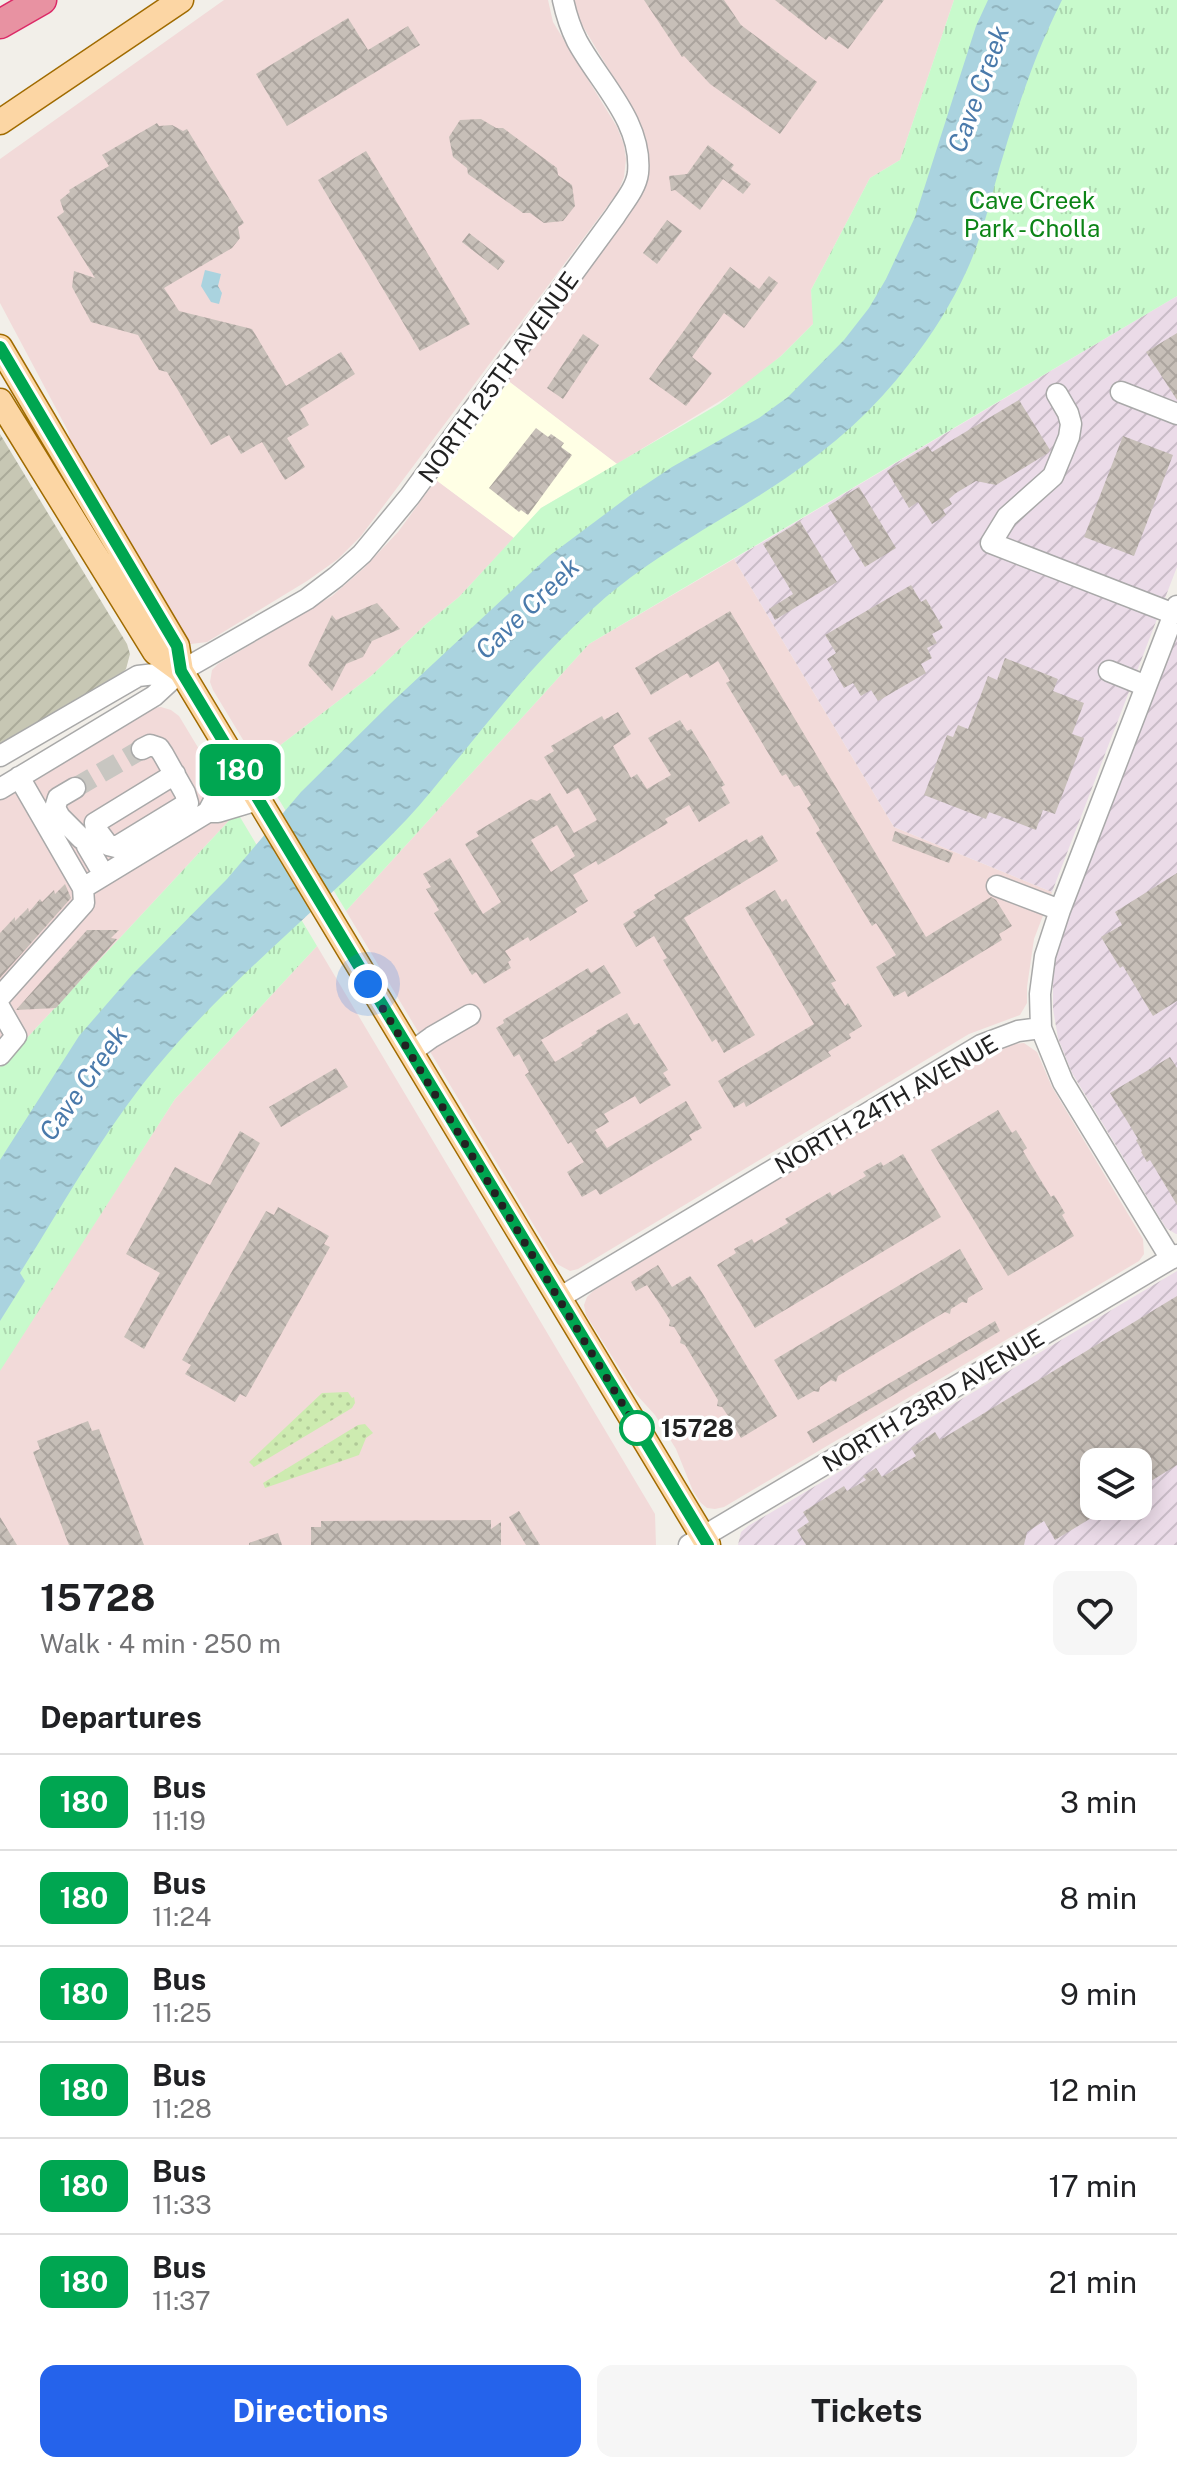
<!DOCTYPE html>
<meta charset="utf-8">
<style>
body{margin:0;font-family:"Public Sans",sans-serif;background:#f6f6f6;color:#202124;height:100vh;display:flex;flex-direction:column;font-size:30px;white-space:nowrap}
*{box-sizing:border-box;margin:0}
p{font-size:26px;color:#757577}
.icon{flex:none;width:44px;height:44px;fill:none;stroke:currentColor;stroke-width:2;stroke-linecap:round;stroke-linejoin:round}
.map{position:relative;height:1545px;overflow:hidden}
.panel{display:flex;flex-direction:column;background:#fff;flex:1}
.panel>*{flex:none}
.badge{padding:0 16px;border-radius:12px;font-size:28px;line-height:52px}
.tools{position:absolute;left:1080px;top:1448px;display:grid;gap:16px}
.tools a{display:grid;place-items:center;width:72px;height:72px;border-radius:16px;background:#fff;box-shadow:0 4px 20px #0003;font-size:40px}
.you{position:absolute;width:40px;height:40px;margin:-20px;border:6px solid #fff;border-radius:50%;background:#1a73e8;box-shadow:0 0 0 12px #1a73e833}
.map>.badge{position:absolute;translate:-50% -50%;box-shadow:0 0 0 4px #fff}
h2{padding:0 40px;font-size:30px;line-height:72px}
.round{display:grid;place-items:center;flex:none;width:84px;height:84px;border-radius:16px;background:#f6f6f6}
.headline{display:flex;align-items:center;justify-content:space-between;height:136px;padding:0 40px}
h1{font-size:38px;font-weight:700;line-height:60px}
.cta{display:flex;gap:16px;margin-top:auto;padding:16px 40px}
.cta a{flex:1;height:92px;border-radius:16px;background:#2563eb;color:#fff;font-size:32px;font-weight:700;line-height:92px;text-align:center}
.cta a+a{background:#f6f6f6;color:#202124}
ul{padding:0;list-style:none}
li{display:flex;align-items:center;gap:24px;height:96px;padding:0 40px;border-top:2px solid #e0e0e0}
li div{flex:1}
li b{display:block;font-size:30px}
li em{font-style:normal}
li .badge{min-width:88px;font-weight:700;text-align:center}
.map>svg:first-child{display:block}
.commercial{fill:#f2dad9}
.industrial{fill:url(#industrial-furrows);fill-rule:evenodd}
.education{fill:#ffffe5}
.construction{fill:url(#construction-furrows)}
.grass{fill:url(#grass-dots)}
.park{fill:url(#park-tufts)}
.water{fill:url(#water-ripples)}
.building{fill:url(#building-cross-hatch);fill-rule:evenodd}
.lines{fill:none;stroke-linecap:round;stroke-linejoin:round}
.minor-tunnel{stroke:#c8c6c1;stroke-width:20;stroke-dasharray:20 10;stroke-linecap:butt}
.minor-casing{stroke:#a9a9a9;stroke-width:23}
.major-casing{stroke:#a06b00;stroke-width:27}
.highway-casing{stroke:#dc2a67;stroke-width:31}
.minor{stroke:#fff;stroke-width:20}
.major{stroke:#fcd6a4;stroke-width:24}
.highway{stroke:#e892a2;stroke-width:28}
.line-casing{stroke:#fff;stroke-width:18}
.line{stroke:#00a651;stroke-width:12}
.walk{stroke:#222;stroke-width:8;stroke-dasharray:0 14.4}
.stop-dot{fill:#fff;stroke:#00a651;stroke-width:4}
.labels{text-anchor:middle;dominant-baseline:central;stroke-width:7;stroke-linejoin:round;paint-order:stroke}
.park-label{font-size:24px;fill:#0c8416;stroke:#fff}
.street-label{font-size:24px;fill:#222;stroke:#fff}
.stop-label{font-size:24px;font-weight:bold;fill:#222;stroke:#fff;text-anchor:start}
.water-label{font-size:26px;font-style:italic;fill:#4a7aab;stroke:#fff}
</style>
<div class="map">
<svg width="1177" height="1545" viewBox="0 0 1177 1545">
<defs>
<pattern id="industrial-furrows" width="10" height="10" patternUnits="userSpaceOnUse" patternTransform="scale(2)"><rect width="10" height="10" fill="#ebdbe8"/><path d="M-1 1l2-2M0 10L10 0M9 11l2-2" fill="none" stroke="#c9bcc7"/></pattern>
<pattern id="construction-furrows" width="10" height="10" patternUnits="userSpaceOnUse" patternTransform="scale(2)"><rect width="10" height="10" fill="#c7c7b4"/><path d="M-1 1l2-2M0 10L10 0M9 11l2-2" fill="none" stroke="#abab9a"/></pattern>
<pattern id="grass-dots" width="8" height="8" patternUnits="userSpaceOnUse" patternTransform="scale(2)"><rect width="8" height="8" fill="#cdebb0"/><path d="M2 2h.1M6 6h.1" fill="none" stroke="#b0c997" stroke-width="1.8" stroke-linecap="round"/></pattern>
<pattern id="park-tufts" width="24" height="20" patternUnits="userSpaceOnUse" patternTransform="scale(2)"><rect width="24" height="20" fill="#c8facc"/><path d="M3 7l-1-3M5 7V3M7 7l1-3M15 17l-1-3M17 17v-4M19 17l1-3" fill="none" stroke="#acd6af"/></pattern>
<pattern id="water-ripples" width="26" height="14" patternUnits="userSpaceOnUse" patternTransform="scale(2)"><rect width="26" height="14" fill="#aad3df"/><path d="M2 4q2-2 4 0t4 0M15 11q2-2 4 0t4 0" fill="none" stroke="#92b5bf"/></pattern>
<pattern id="building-cross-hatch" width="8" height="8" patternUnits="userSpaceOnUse" patternTransform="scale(2)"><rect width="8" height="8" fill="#c7bfb8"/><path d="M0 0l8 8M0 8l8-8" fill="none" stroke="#aba49e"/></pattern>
</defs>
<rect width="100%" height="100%" fill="#f2efe9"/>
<path class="commercial" d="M224,0h324l5,22 64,105 7,18 2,14 -2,18 -6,15 -257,344 -23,23 -31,22 -100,61 -16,2 -5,-2 -113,-190 -5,-21 -68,-128v-144z
M573,0h381l-54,160 -30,18 -59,112 3,33 -33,33 -38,31 -126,77 -110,-84 120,-164 13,-22 8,-28 -2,-28 -11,-25 -56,-93z
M436,480l78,58 -55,59 -34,28 -54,51 -114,87 -44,-73 -3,-8 2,-12 6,-6 114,-68 32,-28 34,-36z
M734,559l160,268 158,65 -18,47 -7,48v16l-7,12 -51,19 -391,235 -8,2 -13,-7 -211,-353 243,-267z
M161,707l10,3 8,6 58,96 -237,255v-269l150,-90z
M317,946l338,568 1,31h-656v-176l175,-270z
M1024,1043l13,9 15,35 91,152 1,15 -5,7 -415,246 -9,2 -8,-1 -6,-5 -8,-12 -17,-42 -21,-34 -20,-22 -49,-78 -2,-10 3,-8 6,-6 385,-233 34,-14z"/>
<path class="industrial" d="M1177,296v271l-125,325 -158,-65 -160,-268z
M1177,633v601h-1l-10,-6 -94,-155 -14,-35 -5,-29v-34l6,-35z
M1177,1271v274h-439l3,-13 7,-6zM1094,1462h44v44h-44z"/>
<path class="education" d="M507,380l110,84 -76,44 -27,30 -78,-58z"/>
<path class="construction" d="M0,434l127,210 3,10 -4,15 -6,7 -120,73z"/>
<path class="grass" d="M348,1392l4,6 2,-1 1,6 -3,5 -98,59 -5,-5 73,-69z
M365,1424l8,9 -7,5 -7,17 -94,33 -2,-5 95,-58z"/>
<path class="park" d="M954,0h223v296l-588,348 -243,267 -89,-148 114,-87 54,-51 34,-28 82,-89 178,-104 62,-48 32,-32 -2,-34 59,-112 30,-18z
M237,812l80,134 -142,153 -175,272v-304z"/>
<path class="water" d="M988,0h74c-27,53 -45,109 -62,166 -10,35 -18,71 -33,104 -15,33 -35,65 -58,94 -34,45 -76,82 -123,114 -64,44 -130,74 -189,127 -51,45 -93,97 -136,150 -18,21 -35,44 -54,64 -82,86 -177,159 -252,250 -52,63 -92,136 -135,204l5,8 -25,40v-161l79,-124 53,-61 95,-96 74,-87 90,-89 158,-147 87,-65 36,-24 87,-49 29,-21 56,-57 25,-32 17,-29 29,-62 61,-191z
M205,270l16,4 -3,12 4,7 -3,11 -8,-2 -10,-16z"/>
<path class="building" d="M644,0h80l17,25 76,57 -37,52 -70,-50 -26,-28 -2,1z
M775,0h109l-36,49 -19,-13 -3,4z
M348,18l20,32 40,-24 12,19 -133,81 -31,-52z
M481,119l15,9h7l54,40 1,7 14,10 3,21 -12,15 -19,2 -14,-10h-7l-55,-39 -1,-6 -14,-11 -4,-20 11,-17z
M157,123l2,3 13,-1 11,6 4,-2 57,94 -6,4 2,11 -8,10 -68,40 15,23 73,18 34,57 55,-34 14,22 -55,35 9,16 -22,13 18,29 -20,13 -23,-38 -21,12 -12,-19 -18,10 -44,-73 -8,-2 -21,-35 -47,-13 -19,-35 2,-16 21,7 -38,-61 7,-5 -4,-12 10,-8 -1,-2 40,-24 -7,-11z
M708,145l26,20 -3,4 20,15 -8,10 -20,-15 -23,31 -25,-20 -4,1 -2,-15 18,-2z
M366,151l104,173 -50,27 -102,-171z
M667,220l15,11 -25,33 -14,-11z
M469,233l36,28 -7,9 -36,-28z
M730,267l29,22 10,-13 9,7 -34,45 -20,-15 -32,44 20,16 -26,33 -37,-27z
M1177,333v67l-31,-48z
M583,334l16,11 -36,54 -16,-11z
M1019,400l31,50 -2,3 -52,32 -20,-4 -20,12 -7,6 3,5 -9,6 3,5 -14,9 -14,-22 -9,6 -22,-37 41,-25 4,6z
M536,428l12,9 3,-3 13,9 -3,4 11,8 -44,60 -7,-5 -2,2 -30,-24z
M1123,436l50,19 -39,101 -50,-19z
M859,487l37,61 -31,19 -37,-61z
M800,521l37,61 -62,38 -6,-11 24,-15 -30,-50z
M911,585l10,17 5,-3 17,29 -11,6 5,9 -10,5 5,10 -11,6 5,9 -48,28 -7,-11 -10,6 -8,-13 -9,5 -17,-29 9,-6 -11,-18z
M377,603l23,26 -28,12 -9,16 -17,7 -14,27 -24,-26 24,-50 4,5z
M730,611l196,326 65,-40 5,3 16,26 -13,8 3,6 -94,57 -3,-6 -11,6 -18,-30 20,-12 -20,-32 -4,3 -56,-93 4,-3 -13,-22 4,-3 -12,-20 -5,2 -8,-13 -4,2 -56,-93 4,-2 -12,-20 -28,17 -3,-5 -36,22 -16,-27z
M1005,658l53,21 -5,12 31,12 -12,31 12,4 -29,76 -12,-4 -7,20 -47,-18 -3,7 -62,-24 23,-60 6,2 5,-12 10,4 20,-53 9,4z
M618,712l13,22 -18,12 18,32 6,-4 10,15 24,-14 -23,-37 32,-18 7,11 4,-2 34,56 -4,2 9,16 -31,19 -10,-17 -24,14 3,4 -70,42 -2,-4 -23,14 15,26 -13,8 2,3 -47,29 -2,-4 -23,14 6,9 -3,2 3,6 -27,16 -8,-12 -4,3 -38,-62 5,-3 -13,-21 5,-2 -8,-13 27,-16 33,56 18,-12 -36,-58 14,-8 -3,-4 55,-33 6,2 13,-8 24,40 23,-13 -19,-32 -11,6 -23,-37 10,-6 -3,-5 51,-30 2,4zM557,825l18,31 -24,16 -20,-32z
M895,831l58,22 -4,10 -57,-22z
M762,835l16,26 -94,57 71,117 -31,18 -8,-14 -4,3 -49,-82 4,-2 -13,-22 -18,11 -13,-23 13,-8 -3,-4 23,-14 -2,-3 93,-56 2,4z
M1177,873v128l-24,15 -30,-50 -3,2 -19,-31 21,-12 -7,-13z
M65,884l6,14 -71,80v-45l15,-16v4l13,-13 1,4 11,-13 2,3 12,-12 1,4z
M775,890l7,12 4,-3 50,82 -5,2 14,23 3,-3 14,23 -13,8 2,4 -23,14 3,4 -85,51 -2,-5 -10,6 -16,-27 96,-57 -69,-116z
M87,930h32l-8,8 6,1 -61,69 -40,2z
M604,965l17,28 -80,47 14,22 28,-17 -2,-2 16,-10 -1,-2 31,-18 7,12 5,-2 29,47 -5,3 8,12 -31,19 -5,-8 -31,18 5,8 -14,8 12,18 79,-47 16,27 -13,7 3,5 -92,55 -4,-6 -14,8 -15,-25 17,-10 -13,-20 -3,2 -43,-69 4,-3 -10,-18 -5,3 -18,-29 8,-5 -1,-3 85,-52 3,5z
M1170,1057l7,11v137l-27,-45 -3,2 -6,-10 1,-1 -6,-11 2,-1 -28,-46z
M336,1068l12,19 -67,40 -12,-20z
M998,1110l14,23 4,-3 11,18 -4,3 28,46 3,-2 11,18 -3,2 12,21 -66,40 -77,-126z
M240,1131l20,12 -116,206 -20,-12 36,-64 -34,-19 49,-87 35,18z
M903,1154l38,63 -186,111 -38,-63 19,-12 -2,-4 18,-10 2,4 34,-20 -3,-4 45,-27 2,4 34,-20 -3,-4 18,-10 2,4z
M278,1207l51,29 -5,8 6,3 -84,150 -6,-3 -5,8 -50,-28 6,-9 -9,-5 84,-149 8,4z
M960,1249l23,40 -15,9 -1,5 -5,-1 -11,7 -1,5 -5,-2 -107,64 -2,6 -5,-2 -11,7 -1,5 -5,-1 -16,9 -24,-40z
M658,1265l14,22 18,-11 8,10 79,130 -36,22 -8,-14 -6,-1 2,-6 -7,-10 -5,-1 1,-6 -33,-55 -5,-2 1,-5 -7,-11 -5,-1 1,-6 -9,-14 -14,-21 -11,6 -5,-9z
M1177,1296v169l-39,24v-27h-44v44h17l-56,34 -11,-19 -17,11 -3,13h-218l-9,-15 12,-8 -6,-10 41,-26 3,5 19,-11 -3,-4 13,-8 6,9 34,-21 -5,-8 24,-16 5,8z
M995,1321l5,10 -187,112 -6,-11z
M88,1421l4,10 7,-2 45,116h-75l-36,-93 7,-3 -3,-8z
M519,1511l21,34h-14l-17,-28z
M0,1517l17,28h-17z
M491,1520v9l10,-7v23h-190v-18h10v-6z
M278,1533l4,12h-33v-2z"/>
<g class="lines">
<path class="minor-tunnel" d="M75,788l67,-39"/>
<g class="minor-casing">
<path id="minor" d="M1121,392l56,22
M1057,394l11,19 3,11 -2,13 -16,39 -46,41 -16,26 183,71
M1109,671l37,15
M142,749l8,-4 9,3 4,6 22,39 3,10 -72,44 -8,-2 -12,-16 -1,-6 80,-49
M0,756l138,-80 43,-5
M19,777l64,111
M75,788l-17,10 -3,10 5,9 22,22
M0,789l154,-93 27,-25 126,-72 29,-22 26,-23 48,-58 205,-280c8,-13 21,-27 23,-43 5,-51 -39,-91 -61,-132 -7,-14 -11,-27 -14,-41
M208,812l27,-51
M87,846l17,29
M997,886l63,24
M0,997l84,-94 -1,-15 125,-76h10l40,-12
M0,1008l16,28 -16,19
M410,1053l22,-16 38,-22
M1171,1259l-108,-177 -22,-54 -1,-34 5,-38 15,-46 117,-304
M559,1298l422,-253 37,-14 23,-3
M689,1545l488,-290"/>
</g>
<g class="major-casing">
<path id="major" d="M0,122l181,-122
M0,347l177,299 4,25 12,20 515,854
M0,401l155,251 26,19"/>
</g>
<g class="highway-casing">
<path id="highway" d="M0,24l42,-24"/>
</g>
<use href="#minor" class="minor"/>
<use href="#major" class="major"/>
<use href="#highway" class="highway"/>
</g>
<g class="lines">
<g class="line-casing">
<path id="line" d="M0,347l177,299 4,25 527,874"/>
</g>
<use href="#line" class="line"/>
<path class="walk" d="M368,984l269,444"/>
</g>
<circle class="stop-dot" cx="637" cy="1428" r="16"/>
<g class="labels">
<g class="park-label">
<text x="1032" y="200">Cave Creek<tspan x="1032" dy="28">Park - Cholla</tspan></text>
</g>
<g class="street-label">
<text transform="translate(498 377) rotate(-54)">NORTH 25TH AVENUE</text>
<text transform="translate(886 1104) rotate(-30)">NORTH 24TH AVENUE</text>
<text transform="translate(933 1400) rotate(-31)">NORTH 23RD AVENUE</text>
</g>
<g class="stop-label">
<text x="661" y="1428">15728</text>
</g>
<g class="water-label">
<text transform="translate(978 89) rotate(-70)">Cave Creek</text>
<text transform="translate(527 608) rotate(-44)">Cave Creek</text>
<text transform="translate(83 1083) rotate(-55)">Cave Creek</text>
</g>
</g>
</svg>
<div class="tools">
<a><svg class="icon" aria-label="layers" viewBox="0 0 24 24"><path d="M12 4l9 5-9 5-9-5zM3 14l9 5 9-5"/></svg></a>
</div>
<div class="you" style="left:368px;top:984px"></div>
<b class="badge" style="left:240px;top:770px;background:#00a651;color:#fff">180</b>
</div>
<section class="panel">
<div class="headline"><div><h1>15728</h1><p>Walk · 4 min · 250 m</p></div><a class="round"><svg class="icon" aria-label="heart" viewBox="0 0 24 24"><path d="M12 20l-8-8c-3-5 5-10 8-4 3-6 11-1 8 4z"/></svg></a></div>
<h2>Departures</h2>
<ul>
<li><span class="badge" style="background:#00a651;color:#fff">180</span><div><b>Bus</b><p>11:19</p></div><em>3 min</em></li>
<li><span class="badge" style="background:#00a651;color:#fff">180</span><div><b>Bus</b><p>11:24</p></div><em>8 min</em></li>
<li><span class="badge" style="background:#00a651;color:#fff">180</span><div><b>Bus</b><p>11:25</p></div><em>9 min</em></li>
<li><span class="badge" style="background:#00a651;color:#fff">180</span><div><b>Bus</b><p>11:28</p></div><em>12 min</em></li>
<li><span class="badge" style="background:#00a651;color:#fff">180</span><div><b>Bus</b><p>11:33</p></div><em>17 min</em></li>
<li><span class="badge" style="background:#00a651;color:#fff">180</span><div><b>Bus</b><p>11:37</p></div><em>21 min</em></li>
</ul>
<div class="cta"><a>Directions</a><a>Tickets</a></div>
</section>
